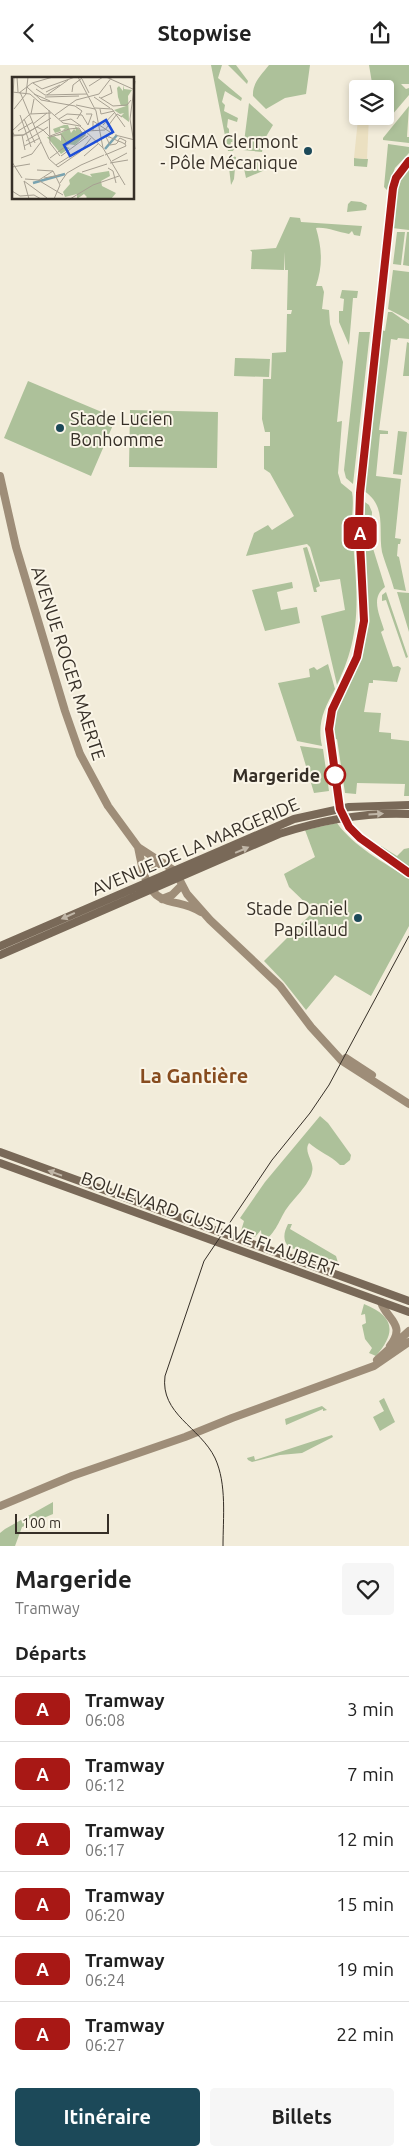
<!DOCTYPE html>
<html lang="fr">
<meta charset="utf-8">
<style>
body{margin:0;font-family:Ubuntu,sans-serif;background:#f6f6f6;color:#222;height:100vh;display:flex;flex-direction:column;font-size:19px;white-space:nowrap}
*{box-sizing:border-box;margin:0}
p{font-size:16px;color:#767676}
.icon{flex:none;width:28px;height:28px;fill:none;stroke:currentColor;stroke-width:2;stroke-linecap:round;stroke-linejoin:round}
.map{position:relative;height:1481px;overflow:hidden}
.panel{display:flex;flex-direction:column;background:#fff;flex:1}
.panel>*{flex:none}
.badge{padding:0 10px;border-radius:8px;font-size:18px;line-height:32px}
.tools{position:absolute;left:349px;top:15px;display:grid;gap:10px}
.tools a{display:grid;place-items:center;width:45px;height:45px;border-radius:5px;background:#fff;box-shadow:0 2px 8px #0003;font-size:25px}
.scale{position:absolute;left:15px;bottom:12px;width:94px;box-sizing:border-box;padding-left:5px;border:2px solid #362f27;border-top:0;font-size:14px;line-height:18px;white-space:nowrap;color:#362f27;-webkit-text-stroke:4px #faf5e7;paint-order:stroke}
.map>.badge{position:absolute;translate:-50% -50%;box-shadow:0 0 0 2px #fff}
h2{padding:0 15px;font-size:19px;line-height:45px}
.round{display:grid;place-items:center;flex:none;width:52px;height:52px;border-radius:5px;background:#f6f6f6}
.head{display:flex;align-items:center;justify-content:space-between;height:85px;padding:0 15px}
h1{font-size:24px;font-weight:700;line-height:38px}
.action{display:flex;gap:10px;margin-top:auto;padding:10px 15px}
.action a{flex:1;height:58px;border-radius:5px;background:#1c4959;color:#fff;font-size:20px;font-weight:700;line-height:58px;text-align:center}
.action a+a{background:#f6f6f6;color:#222}
ul{padding:0;list-style:none}
li{display:flex;align-items:center;gap:15px;height:65px;padding:0 15px;border-top:1px solid #e0e0e0}
li div{flex:1}
li b{display:block;font-size:19px}
li em{font-style:normal}
li .badge{min-width:55px;font-weight:700;text-align:center}
header{display:flex;justify-content:space-between;align-items:center;height:65px;padding:0 15px;background:#fff;font-size:22px;font-weight:700}
.map>svg:first-child{display:block}
.green{fill:#adc19a}
.plaza{fill:#ebe0c1}
.lines{fill:none;stroke-linecap:round;stroke-linejoin:round}
.secondary{stroke:#9e8d78;stroke-width:8}
.primary{stroke:#796958;stroke-width:8}
.tram{stroke:#362f27;stroke-width:1}
.oneway{fill:#c0b6a7}
.line-casing{stroke:#fff;stroke-width:11}
.line{stroke:#a81815;stroke-width:8}
.poi-dot{fill:#1c4959;stroke:#faf5e7;stroke-width:2}
.stop-dot{fill:#fff;stroke:#a81815;stroke-width:2.5}
.labels{text-anchor:middle;dominant-baseline:central;stroke-width:4;stroke-linejoin:round;paint-order:stroke}
.poi-label{font-size:18px;fill:#362f27;stroke:#faf5e7;text-anchor:end}
.street-label{font-size:18px;fill:#362f27;stroke:#faf5e7}
.stop-label{font-size:18px;font-weight:bold;fill:#362f27;stroke:#faf5e7;text-anchor:end}
.quarter-label{font-size:20px;font-weight:bold;fill:#874c1f;stroke:#faf5e7}
.inset-river{fill:none;stroke:#79a3b0;stroke-width:2.5}
.inset-road{fill:none;stroke:#a7a092;stroke-width:1}
.view{fill:#1d4ed8;fill-opacity:0.15;stroke:#1d4ed8;stroke-width:2.5}
.inset-edge{fill:none;stroke:#362f27;stroke-width:2.5}
</style>
<header><svg class="icon" aria-label="back" viewBox="0 0 24 24"><path d="M15 5l-7 7 7 7"/></svg>Stopwise<svg class="icon" aria-label="share" viewBox="0 0 24 24"><path d="M12 15V3M7 8l5-5 5 5M5 13v7h14v-7"/></svg></header>
<div class="map">
<svg width="409" height="1481" viewBox="0 0 409 1481">
<rect width="100%" height="100%" fill="#f2ecda"/>
<path class="green" d="M211,0h11l-4,13 24,20 -1,3 -16,-10 -3,11 3,3 -1,6 14,7 -1,4 -9,-3 -1,8 2,2v4l6,2 2,-3 -1,10h-5l-1,5h5l-2,4h-5z
M228,0h8l12,16 -1,3z
M269,0h41l-4,29 -21,4 -19,11 -13,-13c-1,-13 9,-22 16,-31z
M369,0h40v19h-8l5,5 3,-1v7l-23,27 -7,-1 -3,-5h9v-27h-12z
M249,38l24,22 -9,15 -2,12 -19,-2z
M409,41l-2,31h2v6l-26,-3v-2z
M388,79l21,3v6l-14,15 -8,22 -3,-3z
M230,90l6,2 -2,22 -3,6 -3,-26z
M354,93l14,1 -1,8 -13,-1z
M242,94l21,1 2,10 -19,8z
M409,101v64l-17,-2 6,-45z
M351,136l10,1 6,3 -1,5 -19,2 1,-8z
M290,152l10,1 1,4 61,4 -2,10 -6,-1 -2,-4 -3,3c-12,-2 -21,-7 -33,-6 6,20 7,38 0,58h6l2,6 -2,17 7,1 1,14 13,38 -6,60 5,-1 -4,52 3,10 11,9c2,10 0,21 0,31 3,63 14,102 -15,162l-16,-69 24,-6 -5,-31 -20,3 -10,-35 -3,-3 -61,12 8,-23 14,-8 4,5 22,-14 -24,-43 -6,-4v-23h6v-14h-5l-3,-13 1,-40h8l1,-26 14,-1 1,-38h4l1,-4h-5l1,-40h-3v-18l-1,18 -33,-1 1,-17 -2,-2 26,-2z
M397,167h8l-4,33 -8,-1z
M407,167h2v34l-6,-1z
M393,205l16,2v48l-21,-11z
M342,225l16,1 -1,7h-4l-4,47 -10,-23v-11h4l1,-12 -4,-1z
M388,247h4l17,12v15l-11,-1 -1,2 -6,-1 -12,91 9,1v3h-8l-4,42 25,3 -6,59 6,1 -1,5h-2l-1,12 2,1 7,34 -12,-2c-3,-12 -9,-26 -12,-37 -4,-23 5,-46 -18,-61l17,-161 4,1z
M359,267h11l-17,152 -7,-6 -2,-8z
M407,277l2,1v33h-6z
M235,293l35,1 -1,18 -35,-1z
M28,316l88,37 -25,58 -87,-38z
M130,345l88,2 -1,56 -88,-1z
M398,366l9,1 -5,43 -9,-1z
M362,435l7,5 3,7 -1,30 14,45c-15,11 -5,28 -1,43l-3,2 12,35 5,-1 3,2 -4,14 -24,-2v3h-4l-5,29 17,1 -2,19 12,1v6l18,2v55h-5l1,-12 -48,-1 -1,11 -11,-1 -8,-54 -4,1c-4,-31 20,-65 29,-94 9,-28 4,-60 1,-88 -1,-20 -1,-39 -1,-58z
M307,482l13,39 -4,2 1,4h-3l-11,-44z
M292,517l1,6 -16,4 4,18 16,-3 3,16 -35,8 -13,-41z
M386,527l22,65 -2,1 -20,-58 -4,1v-6z
M397,527l12,1v39z
M328,599l7,25c-11,20 -18,34 -13,57l-25,-5 -19,-58 32,-6 -1,-8 5,-2 3,3z
M300,681l23,3 6,42 -15,2z
M337,758c17,24 47,39 72,56v47l-38,70 -36,-21 -29,35 -22,-28 -20,-21 50,-50 -25,-24 -5,-13 31,-17 -10,-27z
M381,781l16,10 7,-7 5,-1v21l-30,-21z
M320,1051l8,7 23,32 -1,5 -6,5h-4c-10,-10 -21,-13 -31,-22 -6,9 6,19 3,29 -2,12 -20,28 -27,39 -5,8 -12,28 -23,29l-1,-10 -6,7 -14,-6 3,-10 -4,-3 25,-36z
M288,1159h4l-2,5 46,27 3,10 -50,-19c-7,-7 -5,-15 -1,-23z
M364,1239c30,12 33,28 12,52l-7,-3 3,-5 -7,-9 -3,-14 4,-2 -1,-9 -4,1z
M384,1333l11,24 -15,9 -7,-14 11,-6 -5,-10z
M322,1341l5,4 -4,1v-2l-37,16 -1,-6z
M332,1370l1,2 -31,16 -22,2 -28,7 -4,-2 -3,-6 2,4 7,-2 1,4z
M53,1437v12l-31,13 -7,19h-15v-13l5,-4z"/>
<path class="plaza" d="M360,51h9l-2,43 -13,-1 4,-39z"/>
<g class="lines">
<path class="secondary" d="M0,411l16,71 49,164 15,43 28,52 30,41 37,24 12,23 23,26 70,66 31,41 31,34 67,43
M138,782c5,22 6,47 30,54 15,4 19,3 33,11
M145,808l8,-8 10,-2
M162,834l10,-4 9,-9
M346,993l26,17
M381,1237c5,17 26,22 9,44
M377,1295l32,-29
M0,1441l72,-30 113,-39 47,-19 142,-52 35,-24"/>
<path class="primary" d="M0,881l294,-127 55,-12 60,-2
M0,890l279,-121c43,-14 85,-22 130,-20
M0,1087l409,149
M0,1098l409,149"/>
<path class="tram" d="M409,93l-13,15 -6,16 -33,302 -1,31 5,99 -7,35 -24,53 -4,13 7,54 8,42c16,25 44,40 68,57
M223,1481c0,-28 4,-62 -8,-88 -15,-31 -55,-44 -50,-82l39,-115 68,-101 38,-47 19,-28 80,-149"/>
</g>
<defs><path id="oneway-solid" d="M-6-.8H1V-3.2L6.5 0L1 3.2V.8H-6Z" transform="scale(1.25)"/></defs>
<g class="oneway">
<use href="#oneway-solid" transform="translate(376 749) rotate(-3)"/>
<use href="#oneway-solid" transform="translate(242 785) rotate(-23)"/>
<use href="#oneway-solid" transform="translate(68 851) rotate(156)"/>
<use href="#oneway-solid" transform="translate(55 1108) rotate(-160)"/>
</g>
<g class="lines">
<g class="line-casing">
<path id="line" d="M409,96l-13,17 -3,10 -33,305 -1,30 5,98 -7,36 -25,53 -3,19 11,80 9,18 11,11 49,35"/>
</g>
<use href="#line" class="line"/>
</g>
<g class="poi-dot">
<circle cx="308" cy="86" r="5"/>
<circle cx="60" cy="363" r="5"/>
<circle cx="358" cy="853" r="5"/>
</g>
<circle class="stop-dot" cx="335" cy="710" r="10"/>
<g class="labels">
<g class="poi-label">
<text x="298" y="76">SIGMA Clermont<tspan x="298" dy="21">- Pôle Mécanique</tspan></text>
<text x="70" y="353" text-anchor="start">Stade Lucien<tspan x="70" dy="21">Bonhomme</tspan></text>
<text x="348" y="843">Stade Daniel<tspan x="348" dy="21">Papillaud</tspan></text>
</g>
<g class="street-label">
<text transform="translate(69 598) rotate(72)">AVENUE ROGER MAERTE</text>
<text transform="translate(195 781) rotate(-23)">AVENUE DE LA MARGERIDE</text>
<text transform="translate(210 1158) rotate(20)">BOULEVARD GUSTAVE FLAUBERT</text>
</g>
<g class="stop-label">
<text x="320" y="710">Margeride</text>
</g>
<g class="quarter-label">
<text x="194" y="1010">La Gantière</text>
</g>
</g>
<g transform="translate(12 12)">
<rect width="122" height="122" fill="#f2ecda"/>
<path d="M111,8l1,4 8,1 -4,6 1,26 -8,-6 3,-3 -4,1 -6,-4 12,-4h-5l-3,-9 -1,-9 2,-2 4,5zM52,48h4l3,8 3,-4 2,2 -1,-5 11,9 -11,10 -9,-1 -2,2 6,2 -9,6 -14,-17 7,-1 7,5v-6l-5,1 12,-7 -6,2 3,-3h-5l1,3 -6,2 -2,-4zM97,94l1,5 -9,5 1,5 14,7 -5,6h-26l2,-2 -3,-3 -7,5v-5l-12,3 -2,-5 7,-8 -1,-4 9,-8 14,5 -2,-3z" fill="#adc19a"/>
<path class="inset-river" d="M93,72l12,-14M21,106l32,-9"/>
<path class="inset-road" d="M5,0l1,15M66,0l18,34 7,37 22,37M94,0l29,13M70,2l7,14M123,4l-5,38 5,30M21,6l9,6 33,-12M77,9l14,-9M15,10l14,13 34,6 7,5 -5,8M24,12l9,6 42,-1M0,15l18,2 33,29 17,3 23,22M8,15l21,50M34,15l14,-7M60,15l1,-7 9,-7M7,16l13,-10 21,-6M22,17l16,7M35,18l21,-15M33,20l34,-1M82,20l16,11M87,20l14,9 14,-1 4,-5M89,21l11,-5 -2,-8M0,23v17M64,28l19,4M83,31l17,1 13,18M2,32l12,-15 2,-17M88,32l1,5 13,-3M37,33l1,33 10,13M19,37l3,-15M8,38l11,32M43,38l21,-15 23,-6 13,-17M0,39l2,-39M12,42l11,24M47,42l8,-5 15,1 6,10 4,-11h-6M49,44l10,-2 10,7M21,47l14,-11M91,48l12,-13M57,52l10,-1 3,5 -12,10M31,53l7,7 11,-3 6,9 17,-7 3,-5 18,-1 12,-16 5,3M0,54l18,-17 21,-1M0,54l2,4h9l14,-8 6,3M6,54l15,-9M81,54v-10l20,13M10,58l3,15M103,58l20,5M0,59l12,-1 27,-17M38,59l19,-7M14,64l22,-14M29,65l8,17 9,8M113,67l1,-3 -6,-3 -1,1 -1,2v1l-2,2 -6,1 -4,-8 1,-1 1,1h2l1,1h1l6,3 3,1 4,2 1,2M12,69l16,-8M93,78l21,-9M49,79l27,-20M72,79l14,-12M9,81l11,-4 9,-12M38,81l20,-15M100,84l15,-8M0,85l10,16M98,86l18,-3M44,88l22,-14M69,88l23,-10M0,90l18,-3M46,90l22,-15 11,-14M96,91l5,3 3,12M25,93l16,1M70,95l25,-8M32,101l16,-3M13,102l14,1 14,-9 7,14 -6,14M26,103l25,15M12,104l5,18M12,104l23,17M48,106l7,-10 14,-8M0,114l8,5 14,-1 7,4M58,122l23,-14 26,-9"/>
<path class="view" d="M94,43l7,12 -43,24 -6,-11z"/>
<rect width="122" height="122" class="inset-edge"/>
</g>
</svg>
<div class="tools">
<a><svg class="icon" aria-label="layers" viewBox="0 0 24 24"><path d="M12 4l9 5-9 5-9-5zM3 14l9 5 9-5"/></svg></a>
</div>
<div class="scale">100 m</div>
<b class="badge" style="left:360px;top:468px;background:#a81815;color:#fff">A</b>
</div>
<section class="panel">
<div class="head"><div><h1>Margeride</h1><p>Tramway</p></div><a class="round"><svg class="icon" aria-label="heart" viewBox="0 0 24 24"><path d="M12 20l-8-8c-3-5 5-10 8-4 3-6 11-1 8 4z"/></svg></a></div>
<h2>Départs</h2>
<ul>
<li><span class="badge" style="background:#a81815;color:#fff">A</span><div><b>Tramway</b><p>06:08</p></div><em>3 min</em></li>
<li><span class="badge" style="background:#a81815;color:#fff">A</span><div><b>Tramway</b><p>06:12</p></div><em>7 min</em></li>
<li><span class="badge" style="background:#a81815;color:#fff">A</span><div><b>Tramway</b><p>06:17</p></div><em>12 min</em></li>
<li><span class="badge" style="background:#a81815;color:#fff">A</span><div><b>Tramway</b><p>06:20</p></div><em>15 min</em></li>
<li><span class="badge" style="background:#a81815;color:#fff">A</span><div><b>Tramway</b><p>06:24</p></div><em>19 min</em></li>
<li><span class="badge" style="background:#a81815;color:#fff">A</span><div><b>Tramway</b><p>06:27</p></div><em>22 min</em></li>
</ul>
<div class="action"><a>Itinéraire</a><a>Billets</a></div>
</section>
